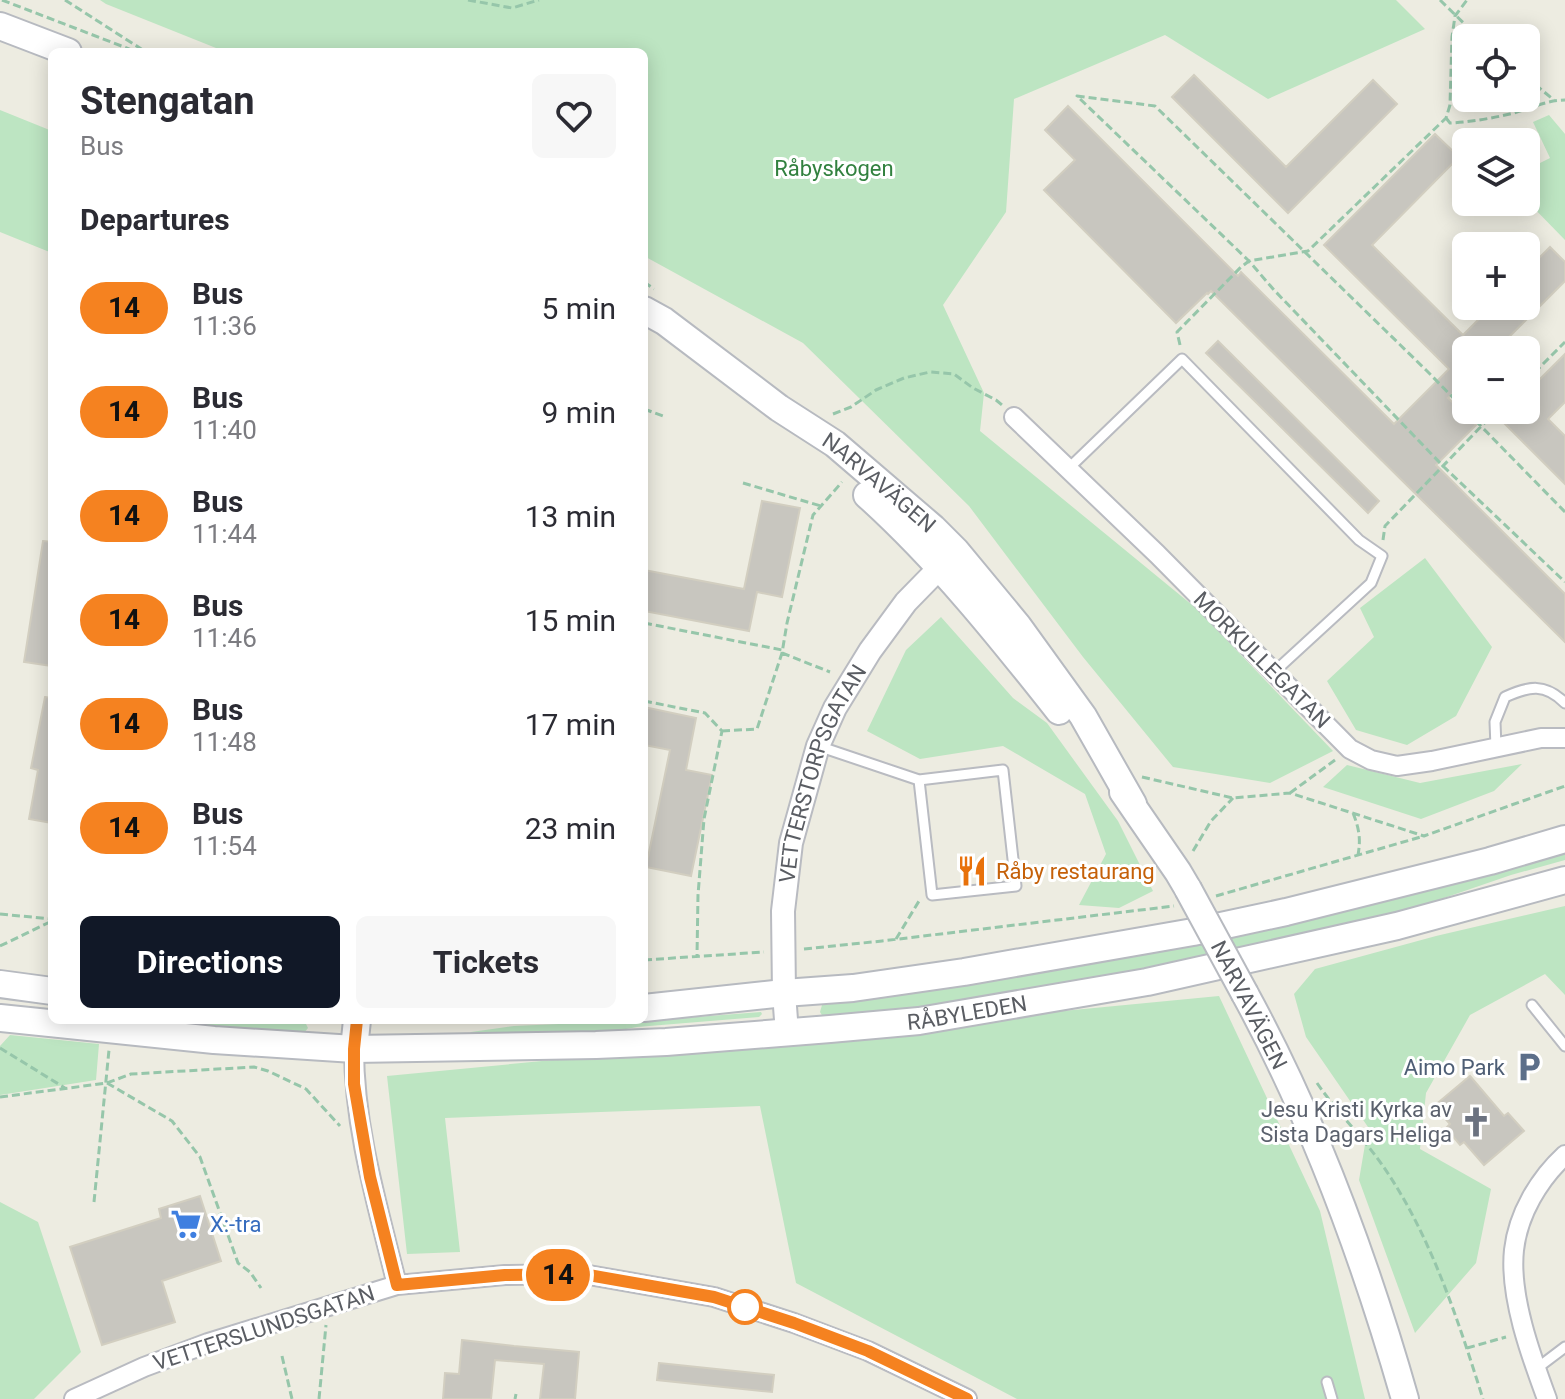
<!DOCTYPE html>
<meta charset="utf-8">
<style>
body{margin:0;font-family:Roboto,sans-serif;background:#f7f7f7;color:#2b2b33;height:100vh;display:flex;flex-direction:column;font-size:30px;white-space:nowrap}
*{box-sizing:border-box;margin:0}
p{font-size:26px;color:#7c7c81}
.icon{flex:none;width:44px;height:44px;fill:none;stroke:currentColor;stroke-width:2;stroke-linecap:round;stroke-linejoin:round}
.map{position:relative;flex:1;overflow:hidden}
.panel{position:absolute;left:48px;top:48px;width:600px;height:976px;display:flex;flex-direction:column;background:#fff;border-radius:12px;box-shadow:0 4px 20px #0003}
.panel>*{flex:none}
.badge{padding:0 16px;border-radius:26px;font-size:28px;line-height:52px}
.fabs{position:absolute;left:1452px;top:24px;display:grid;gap:16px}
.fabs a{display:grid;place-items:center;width:88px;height:88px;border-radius:12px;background:#fff;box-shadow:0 4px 20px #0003;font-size:40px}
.map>.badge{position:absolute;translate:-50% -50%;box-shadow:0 0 0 4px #fff}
h2{padding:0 32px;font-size:30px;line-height:72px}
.round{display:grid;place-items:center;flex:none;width:84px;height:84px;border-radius:12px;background:#f7f7f7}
.head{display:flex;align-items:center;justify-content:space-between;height:136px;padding:0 32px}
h1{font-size:38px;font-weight:700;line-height:60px}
.action{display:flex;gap:16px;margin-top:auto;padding:16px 32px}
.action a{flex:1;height:92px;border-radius:12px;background:#111827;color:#fff;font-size:32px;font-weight:700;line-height:92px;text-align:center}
.action a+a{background:#f7f7f7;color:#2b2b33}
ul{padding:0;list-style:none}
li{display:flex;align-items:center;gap:24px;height:104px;padding:0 32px}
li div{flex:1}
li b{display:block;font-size:30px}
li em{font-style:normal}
li .badge{min-width:88px;font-weight:700;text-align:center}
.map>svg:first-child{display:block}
.green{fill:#bde5c2}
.building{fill:#c8c6bf;stroke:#d2cec0;stroke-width:2}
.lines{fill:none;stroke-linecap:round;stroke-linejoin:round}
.service-casing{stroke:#b9bbc1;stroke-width:13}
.minor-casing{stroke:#b9bbc1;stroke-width:22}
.tertiary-casing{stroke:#b9bbc1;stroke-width:26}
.secondary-casing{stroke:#b7bac0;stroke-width:30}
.path{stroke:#96c6aa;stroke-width:3;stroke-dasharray:8 4;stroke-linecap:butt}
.service{stroke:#fff;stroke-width:9}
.minor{stroke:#fff;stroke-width:18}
.tertiary{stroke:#fff;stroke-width:22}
.secondary{stroke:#fff;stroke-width:26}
.secondary-bridge-casing{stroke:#b7bac0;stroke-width:30;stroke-linecap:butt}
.secondary-bridge{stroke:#fff;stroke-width:26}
.line-casing{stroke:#fff;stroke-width:18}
.line{stroke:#f58220;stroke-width:12}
.stop-dot{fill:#fff;stroke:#f58220;stroke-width:4}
.labels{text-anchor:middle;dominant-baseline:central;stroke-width:6;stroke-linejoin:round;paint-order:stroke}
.park-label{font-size:22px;fill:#32813f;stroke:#fff}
.street-label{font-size:22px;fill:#5a5d63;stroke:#fff}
.food-label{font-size:22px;fill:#c56008;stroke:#fff;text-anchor:start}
.service-label{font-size:22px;fill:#4e5e75;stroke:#fff;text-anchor:end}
.worship-label{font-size:22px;fill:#5b616d;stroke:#fff;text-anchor:end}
.shop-label{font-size:22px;fill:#366cbe;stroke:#fff;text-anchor:start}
</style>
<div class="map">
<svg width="1565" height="1399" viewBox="0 0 1565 1399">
<rect width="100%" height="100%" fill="#edece1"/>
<path class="green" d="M100,0h1296l29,29 -157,70 -103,-64 -151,64 -8,113 -63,93 41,88 -4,38 217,178 136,142 -63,32 -97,-16 -90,-110 -114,-151 -166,-163 -159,-87v-204h-418l-120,-48z
M0,110l52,21v122l-52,-21z
M1549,115l16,19v106l-39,-40v-30l24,-12 -17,-36z
M1425,558l67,89 -36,69 -49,29 -51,-15 -29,-49 47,-44 -14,-29z
M941,617l72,81 34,25 71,98 35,70 -34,17 -40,-3 27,-51 -21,-60 -82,-48 -83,13 -53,-28 39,-81z
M1522,764l-28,27 -73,28 -98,-32 24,-22 73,18z
M1565,849v11l-54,15 -96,33 -208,50 -201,37 -107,16 -76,6 -3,-5 2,-7 88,-11 108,-18 176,-34z
M1565,906v89l-20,-21 -75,41 -44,78 -6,56 71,40 -15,74 -61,70 -56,-153 9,-53 -62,-90 -12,-43 21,-25 121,-33z
M1219,996l101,215 45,188h-348l-221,-116 -36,-177 -315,12 15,134 -53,2 -20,-178z
M761,1012l1,2 -3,3 -122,10 -42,8 -127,2 3,-5 43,-6 156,-7z
M119,1020h124l63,4 2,4 -4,5 -100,-5z
M10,1035l89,9 -3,36 -96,15v-49z
M0,1202l38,20 43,130 -47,47h-34z"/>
<path class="building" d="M1194,75l92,92 87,-87 24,24 -109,109 -116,-116z
M1068,106l170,170 3,-4 153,152 55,-55 -125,-124 111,-111 24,23 -87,88 91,90 29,-29h34v-35l24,-24 15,15v19l-69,69h-30v36l-3,-3 -15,15 28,27 -40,40 129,129v48l-354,-351 -3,3 -1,-1 -31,30 -132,-133 31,-30 -30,-30z
M1218,341l161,160 -11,12 -162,-160z
M1565,354v48l-17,17 17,17v48l-65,-65 9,-9h17v-17z
M762,501l38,7 -18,89 -25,-5 -8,39 -105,-20v-41l100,19z
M43,541l9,1v124l-28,-4z
M45,697l7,1v125l-23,-4 9,-49 -7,-2z
M644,707l52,11 -10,52 26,5 -21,101 -45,-9 24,-117 -26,-5z
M1470,1076l34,40 4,-3 16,18 -40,34 -20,-23 -4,3 -14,-17 4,-4 -16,-18z
M200,1196l21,65 -59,20 13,41 -73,23 -32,-98 91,-29 -2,-9z
M462,1340l52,6 65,6 -4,47h-35l4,-35 -49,-4 -4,39h-48l2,-26 14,1z
M659,1363l115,12 -2,17 -115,-12z"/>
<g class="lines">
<g class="service-casing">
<path id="service" d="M1069,468l113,-109 177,181 23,16 -11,27 -98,90
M818,746l101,34 13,115 84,-9 -13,-116 -84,10
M1496,747l-1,-25 10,-25c24,-11 40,-14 60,6
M1532,1005l33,41
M1536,1369l29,-22
M1327,1382l5,17"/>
</g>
<g class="minor-casing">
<path id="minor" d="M1014,417l143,137 193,195 21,11 26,6 35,-5 109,-23h24
M354,1049c0,80 24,158 43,236
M74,1399l70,-32 64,-24 189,-58 108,-10 78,-1 131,23 80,26 74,28 99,48
M1547,1399c-16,-43 -38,-103 -33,-149 4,-36 25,-71 51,-95"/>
</g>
<g class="tertiary-casing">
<g id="tertiary">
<path id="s1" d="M787,1033l-3,-40 -1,-82 8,-68 27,-97 17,-38 35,-57 36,-49 44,-45"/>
</g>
</g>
<g class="secondary-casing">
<g id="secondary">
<path d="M0,26l68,26"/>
<path id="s2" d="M644,310l20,11 115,87 56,36 98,84 23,23 62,75 65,90 50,88"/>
<path d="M867,495c72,65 132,140 192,216"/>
<path d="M1123,792l55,80 10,17"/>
<path d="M0,984l52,7"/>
<path d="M1245,994c70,128 120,265 160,405"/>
<path d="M644,1008l140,-15 69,-5 111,-16 229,-40 93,-20 204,-51 75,-22"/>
<path id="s3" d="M0,1018l214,22 140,9 242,-4 70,-3 164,-13 89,-8 228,-39 250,-56 168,-46"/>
<path d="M354,1049l3,-29"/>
</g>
</g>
<path class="path" d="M2,0l135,52
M65,0l81,52
M468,0l44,8 27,-8
M1440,0l39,38
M1526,77l28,23
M1446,118l4,5c22,-1 43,-5 64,-10 17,-5 34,-13 51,-13
M644,282l10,7
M1180,345l-3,-13 64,-65 8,-6 59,-10 138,-133 4,-13 2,-68 3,-21 12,-16
M1526,381l39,-39
M644,409l19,7
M833,414l18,-7 25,-17 28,-12 26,-6 24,2 19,14 23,12 6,5
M743,483l78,23
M1565,512l-138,-141 -272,-265 -78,-10 172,165 25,29 169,176 122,116
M1383,540l2,-14 112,-116
M644,623l138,27
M782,653l48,19
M644,701l61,12 17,18 -18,88 -6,76 -1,61
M722,731l35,-2 25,-76 5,-30 26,-108 29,-33
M1142,777l91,21 57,-5 134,43 141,-50
M1290,793l45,-33
M1353,813c6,15 8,26 5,42
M1193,851l18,-30 22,-23
M1216,896l208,-60
M0,914l52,5
M896,939l23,-38
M0,946l52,-25
M804,949l78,-8 292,-35
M644,960l120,-8
M0,1048l65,40
M107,1083l65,38 28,36 38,106 12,9 11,16
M1317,1083c22,32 51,59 72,92 44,67 70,148 94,224
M0,1097l107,-14 24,-9 123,-7 14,4 38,18 34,37
M94,1202l15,-152
M1467,1348l39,-11
M282,1356l10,43
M319,1399l7,-74
M515,1399l1,-5"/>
<use href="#service" class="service"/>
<use href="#minor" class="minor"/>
<use href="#tertiary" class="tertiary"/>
<use href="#secondary" class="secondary"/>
<g class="secondary-bridge-casing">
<path id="secondary-bridge" d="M1188,889l57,105"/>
</g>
<use href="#secondary-bridge" class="secondary-bridge"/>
</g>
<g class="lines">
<g class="line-casing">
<path id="line" d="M357,1020l-3,29v35l16,93 27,108 108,-10 78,-1 131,23 80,26 74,28 99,48"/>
</g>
<use href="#line" class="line"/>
</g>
<defs>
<g id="restaurant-bare" transform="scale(2.4)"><path d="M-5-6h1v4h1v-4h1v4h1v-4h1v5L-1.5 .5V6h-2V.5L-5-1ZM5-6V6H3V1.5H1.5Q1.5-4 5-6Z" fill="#e8710a" stroke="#fff" stroke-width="2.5" paint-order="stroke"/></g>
<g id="parking-bare" transform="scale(2.4)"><path d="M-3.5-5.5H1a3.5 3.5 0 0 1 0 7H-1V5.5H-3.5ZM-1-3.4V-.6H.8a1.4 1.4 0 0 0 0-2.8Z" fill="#5c6f8a" stroke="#fff" stroke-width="2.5" paint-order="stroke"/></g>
<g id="church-bare" transform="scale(2.4)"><path d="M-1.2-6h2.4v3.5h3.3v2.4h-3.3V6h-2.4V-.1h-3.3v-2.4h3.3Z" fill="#6b7280" stroke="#fff" stroke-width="2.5" paint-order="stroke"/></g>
<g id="supermarket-bare" transform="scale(2.4)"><path d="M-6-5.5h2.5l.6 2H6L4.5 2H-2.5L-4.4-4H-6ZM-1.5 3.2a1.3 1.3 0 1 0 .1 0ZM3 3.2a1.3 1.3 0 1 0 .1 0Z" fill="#3f7fe0" stroke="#fff" stroke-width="2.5" paint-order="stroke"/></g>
</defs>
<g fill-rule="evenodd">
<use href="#restaurant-bare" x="972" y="871"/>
<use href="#parking-bare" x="1529" y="1067"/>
<use href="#church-bare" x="1476" y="1122"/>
<use href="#supermarket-bare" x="186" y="1224"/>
</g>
<circle class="stop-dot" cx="745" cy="1307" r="16"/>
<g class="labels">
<g class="park-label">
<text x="834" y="168">Råbyskogen</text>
</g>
<g class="street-label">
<text stroke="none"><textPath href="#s2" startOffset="292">NARVAVÄGEN</textPath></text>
<text transform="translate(1262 660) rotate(45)">MORKULLEGATAN</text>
<text stroke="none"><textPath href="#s1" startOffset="266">VETTERSTORPSGATAN</textPath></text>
<text transform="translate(1249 1005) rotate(63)">NARVAVÄGEN</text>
<text stroke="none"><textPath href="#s3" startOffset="970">RÅBYLEDEN</textPath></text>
<text transform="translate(264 1328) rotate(-18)">VETTERSLUNDSGATAN</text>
</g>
<g class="food-label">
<text x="996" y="871">Råby restaurang</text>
</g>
<g class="service-label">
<text x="1505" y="1067">Aimo Park</text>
</g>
<g class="worship-label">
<text x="1452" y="1109">Jesu Kristi Kyrka av<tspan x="1452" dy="25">Sista Dagars Heliga</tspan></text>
</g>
<g class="shop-label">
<text x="210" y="1224">X:-tra</text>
</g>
</g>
</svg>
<div class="fabs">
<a><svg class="icon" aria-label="locate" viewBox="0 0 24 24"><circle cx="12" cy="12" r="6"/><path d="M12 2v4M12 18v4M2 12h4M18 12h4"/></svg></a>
<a><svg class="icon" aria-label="layers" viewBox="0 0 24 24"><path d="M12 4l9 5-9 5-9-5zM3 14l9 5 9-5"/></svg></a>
<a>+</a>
<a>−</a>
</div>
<b class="badge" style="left:558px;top:1275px;background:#f58220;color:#111">14</b>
<section class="panel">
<div class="head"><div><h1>Stengatan</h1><p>Bus</p></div><a class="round"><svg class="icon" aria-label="heart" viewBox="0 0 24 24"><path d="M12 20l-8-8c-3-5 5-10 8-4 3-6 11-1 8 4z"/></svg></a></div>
<h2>Departures</h2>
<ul>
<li><span class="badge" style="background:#f58220;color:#111">14</span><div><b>Bus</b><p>11:36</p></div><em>5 min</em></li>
<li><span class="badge" style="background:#f58220;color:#111">14</span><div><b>Bus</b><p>11:40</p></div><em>9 min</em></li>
<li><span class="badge" style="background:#f58220;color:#111">14</span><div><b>Bus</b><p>11:44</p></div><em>13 min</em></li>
<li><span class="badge" style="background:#f58220;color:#111">14</span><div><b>Bus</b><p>11:46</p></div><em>15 min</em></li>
<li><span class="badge" style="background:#f58220;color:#111">14</span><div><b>Bus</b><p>11:48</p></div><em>17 min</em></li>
<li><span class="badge" style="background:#f58220;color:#111">14</span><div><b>Bus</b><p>11:54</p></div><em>23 min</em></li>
</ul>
<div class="action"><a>Directions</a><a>Tickets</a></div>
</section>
</div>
